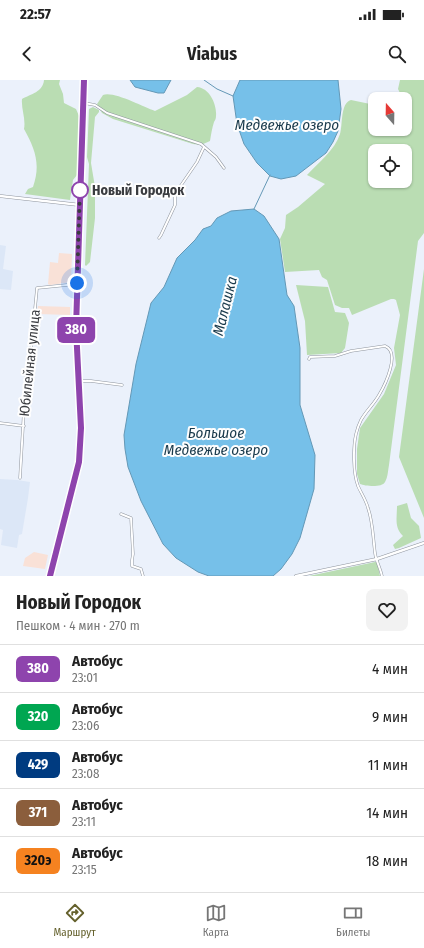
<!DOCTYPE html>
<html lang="ru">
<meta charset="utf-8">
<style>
body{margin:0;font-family:"Fira Sans Condensed",sans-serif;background:#f2f2f2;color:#222;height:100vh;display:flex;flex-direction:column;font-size:15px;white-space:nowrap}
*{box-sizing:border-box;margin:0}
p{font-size:13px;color:#767676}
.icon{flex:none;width:22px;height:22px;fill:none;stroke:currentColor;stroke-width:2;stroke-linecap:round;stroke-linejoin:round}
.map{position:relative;height:496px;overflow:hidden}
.panel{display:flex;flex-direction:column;background:#fff;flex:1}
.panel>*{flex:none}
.badge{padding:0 8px;border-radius:6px;font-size:14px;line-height:26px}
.needle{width:26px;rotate:340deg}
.controls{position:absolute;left:368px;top:12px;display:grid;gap:8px}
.controls a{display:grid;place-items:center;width:44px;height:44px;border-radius:8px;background:#fff;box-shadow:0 1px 3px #0004;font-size:20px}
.you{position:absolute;width:20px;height:20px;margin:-10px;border:3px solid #fff;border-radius:50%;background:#1a73e8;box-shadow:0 0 0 6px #1a73e833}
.map>.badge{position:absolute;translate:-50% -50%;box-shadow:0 0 0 2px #fff}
.round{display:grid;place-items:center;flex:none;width:42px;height:42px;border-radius:8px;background:#f2f2f2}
.head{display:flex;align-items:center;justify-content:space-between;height:68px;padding:0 16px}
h1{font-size:19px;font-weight:700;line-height:30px}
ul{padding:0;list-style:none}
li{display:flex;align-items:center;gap:12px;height:48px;padding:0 16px;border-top:1px solid #e0e0e0}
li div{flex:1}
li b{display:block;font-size:15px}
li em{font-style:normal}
li .badge{min-width:44px;font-weight:700;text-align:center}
.status{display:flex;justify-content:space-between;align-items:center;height:28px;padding:0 20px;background:#fff;direction:ltr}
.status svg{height:11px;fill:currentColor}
header{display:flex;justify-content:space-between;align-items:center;height:52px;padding:0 16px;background:#fff;font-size:18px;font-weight:700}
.tabs{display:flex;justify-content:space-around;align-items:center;height:56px;border-top:1px solid #e0e0e0;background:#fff;font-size:11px;color:#767676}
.tabs a{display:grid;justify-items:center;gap:2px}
.tabs .on{color:#65612d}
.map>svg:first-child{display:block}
.commercial{fill:#f9e1d7}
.built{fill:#dce7f7}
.green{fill:#baddb3;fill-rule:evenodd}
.water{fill:#76c0e9;stroke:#6498b6}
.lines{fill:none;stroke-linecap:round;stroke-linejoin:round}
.stream{stroke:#6498b6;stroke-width:1}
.street-casing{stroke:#8f959e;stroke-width:3}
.secondary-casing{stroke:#8f959e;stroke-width:3.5}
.primary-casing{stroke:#8f959e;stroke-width:4}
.street{stroke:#fff;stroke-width:2}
.secondary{stroke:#fff;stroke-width:2.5}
.primary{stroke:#fff;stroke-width:3}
.line-casing{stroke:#fff;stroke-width:9}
.line{stroke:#8e44ad;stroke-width:6}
.walk{stroke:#3a3c40;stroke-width:4;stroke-dasharray:0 7.2}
.stop-dot{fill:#fff;stroke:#8e44ad;stroke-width:2}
.labels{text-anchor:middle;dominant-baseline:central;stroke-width:4;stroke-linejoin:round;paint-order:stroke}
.stop-label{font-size:14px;font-weight:bold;fill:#3a3c40;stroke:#fefefe;text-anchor:start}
.street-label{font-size:14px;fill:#3a3c40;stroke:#fefefe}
.water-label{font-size:15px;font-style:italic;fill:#193a4c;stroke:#fefefe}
</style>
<div class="status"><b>22:57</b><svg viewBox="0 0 49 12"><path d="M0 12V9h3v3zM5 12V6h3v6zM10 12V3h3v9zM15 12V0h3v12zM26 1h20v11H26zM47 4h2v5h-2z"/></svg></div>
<header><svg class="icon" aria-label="back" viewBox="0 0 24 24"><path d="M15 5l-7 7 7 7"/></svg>Viabus<svg class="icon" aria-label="search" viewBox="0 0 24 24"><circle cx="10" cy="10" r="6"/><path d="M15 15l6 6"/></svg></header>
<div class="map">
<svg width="424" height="496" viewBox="0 0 424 496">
<rect width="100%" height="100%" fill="#ebf1fb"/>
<path class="commercial" d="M59,173l13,1 -1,28 -21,3 -2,-1 2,-22 8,1z
M38,226l32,1v8l-33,-1z
M34,472l14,3 -3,14 -22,-3 2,-8z"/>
<path class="built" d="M0,165l6,1 -3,23 10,2 -2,19 -11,-1z
M0,399l17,1 13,2 -2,16 -6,36 -3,1 -2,13 -16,-3 2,-15 -3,-1z"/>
<path class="green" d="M44,0h16l-1,4 4,10 1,9 12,6 3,7 -2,59 -4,5 -3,20 -45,-6 3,-5 5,-2c8,-23 2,-38 -9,-58 2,-10 -3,-20 -2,-30 9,-5 21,-7 22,-19z
M400,0h24v153l-6,8 -29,224c-1,5 -1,12 -4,17 -3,6 -20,4 -25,2l-3,-10v-25l3,-21 24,-34 12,-29 -2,-17 6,-33 -4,-15 -2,-1h-3l-39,16 -3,-7h-7l-7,-3 -8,-25 -5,-3 -3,-7 -34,2 -5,-33 5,-11 1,-13 12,-8 27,-23 -18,-9c11,-12 28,-25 33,-41 3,-9 0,-31 11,-34l24,5v24h30v-30h-11l7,-4 -3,-6zM375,71h30v30h-30z
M197,7c13,1 20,18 19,29 0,3 -1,4 -2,6 -2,6 -3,13 -4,19l-9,4 -8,-1 -80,-25 -11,-6 -5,-9 6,-9c11,-4 40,12 52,16l32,-16z
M93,27l6,3v2l-4,5 -4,46 4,24v31l-5,44 -4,4 -1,-1 4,-101 -2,-7 2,-48z
M424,189v249l-25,-61z
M296,205l32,2 7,25 10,1 4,10 -4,25 -4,5 -34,2 -2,-34z
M407,423l4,15 8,8 2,12 -22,10 -4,1 -2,-4 10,-9c-9,-9 -6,-18 -6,-30z
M377,482l3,14h-71l66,-14z"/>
<path class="water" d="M130,0h41l-7,13h-6l-23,-6z
M240,0h98l3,29 -3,22 -5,11 -7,11 -30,23 -15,3 -11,-3 -13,-13 -13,-19 -7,-20 -4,-28z
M254,129l10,7 15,23 8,56 7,11 6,42v57l15,50 -1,34 -14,49 -8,16 -11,15 -8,7h-64l-11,-4 -22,-14 -13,-14 -22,-43 -13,-34 -3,-18 -1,-14 12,-71 15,-61 13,-16 13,-29 18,-18 8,-11 8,-3 6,-8 14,-7z"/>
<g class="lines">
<path class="stream" d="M204,0l13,9 16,7
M254,129l16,-34"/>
<g class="street-casing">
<path id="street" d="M84,23l11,2 12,8 94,31 15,13 8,11
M159,158l2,-3 14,-30v-11l22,-32 7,-15
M309,279l1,-2 25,-1 16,-5 34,-5c16,6 0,39 -6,49 -5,9 -13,16 -18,25 -2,4 -4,10 -5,14 -3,13 -3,39 2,52 3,7 8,14 10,22 5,14 5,30 7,45 1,8 5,14 7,23
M78,301h13l31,4
M0,343l24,3
M20,398l6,-104 4,-14 7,-72 40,-4
M121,434l10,4 2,36 -1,6v6l9,3 2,7"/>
</g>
<g class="secondary-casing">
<path id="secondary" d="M0,116l80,9
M296,496l81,-17 47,-16"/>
</g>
<g class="primary-casing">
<path id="primary" d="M50,496l29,-115 2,-33 -5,-100 8,-248"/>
</g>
<use href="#street" class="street"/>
<use href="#secondary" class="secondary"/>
<use href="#primary" class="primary"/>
</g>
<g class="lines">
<g class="line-casing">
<path id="line" d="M50,496l29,-114 2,-34 -5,-100 8,-248"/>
</g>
<use href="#line" class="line"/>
<path class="walk" d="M77,203l3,-93"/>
</g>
<circle class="stop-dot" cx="80" cy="110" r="8"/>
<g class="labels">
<g class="stop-label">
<text x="92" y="110">Новый Городок</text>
</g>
<g class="street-label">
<text transform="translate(30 283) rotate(-84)">Юбилейная улица</text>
</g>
<g class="water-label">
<text x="287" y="45">Медвежье озеро</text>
<text transform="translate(225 226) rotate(-76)">Малашка</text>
<text x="216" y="353">Большое<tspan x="216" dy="17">Медвежье озеро</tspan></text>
</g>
</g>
</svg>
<div class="controls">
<a><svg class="needle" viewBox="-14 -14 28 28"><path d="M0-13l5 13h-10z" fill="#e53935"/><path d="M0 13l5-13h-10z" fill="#767676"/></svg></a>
<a><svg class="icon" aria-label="locate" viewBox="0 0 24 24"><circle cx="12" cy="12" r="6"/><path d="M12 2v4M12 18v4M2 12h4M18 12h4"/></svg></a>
</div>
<div class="you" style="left:77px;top:203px"></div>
<b class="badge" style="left:76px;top:250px;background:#8e44ad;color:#fff">380</b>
</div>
<section class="panel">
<div class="head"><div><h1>Новый Городок</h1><p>Пешком · 4 мин · 270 m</p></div><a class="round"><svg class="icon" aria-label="heart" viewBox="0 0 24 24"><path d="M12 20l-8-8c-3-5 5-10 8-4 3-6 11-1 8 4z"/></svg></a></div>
<ul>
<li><span class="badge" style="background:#8e44ad;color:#fff">380</span><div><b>Автобус</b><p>23:01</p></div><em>4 мин</em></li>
<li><span class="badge" style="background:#00a651;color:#fff">320</span><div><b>Автобус</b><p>23:06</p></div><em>9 мин</em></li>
<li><span class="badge" style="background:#003b80;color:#fff">429</span><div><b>Автобус</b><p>23:08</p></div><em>11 мин</em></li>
<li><span class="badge" style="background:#8b5e3c;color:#fff">371</span><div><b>Автобус</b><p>23:11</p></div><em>14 мин</em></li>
<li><span class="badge" style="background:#f58220;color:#111">320э</span><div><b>Автобус</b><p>23:15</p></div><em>18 мин</em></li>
</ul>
</section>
<nav class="tabs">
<a class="on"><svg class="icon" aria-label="directions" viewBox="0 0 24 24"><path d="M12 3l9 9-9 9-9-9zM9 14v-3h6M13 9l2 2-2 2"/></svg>Маршрут</a>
<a><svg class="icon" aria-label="map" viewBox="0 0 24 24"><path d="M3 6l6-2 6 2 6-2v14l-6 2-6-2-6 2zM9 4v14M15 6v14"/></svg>Карта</a>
<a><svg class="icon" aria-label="tickets" viewBox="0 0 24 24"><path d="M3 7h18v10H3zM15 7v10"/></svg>Билеты</a>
</nav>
